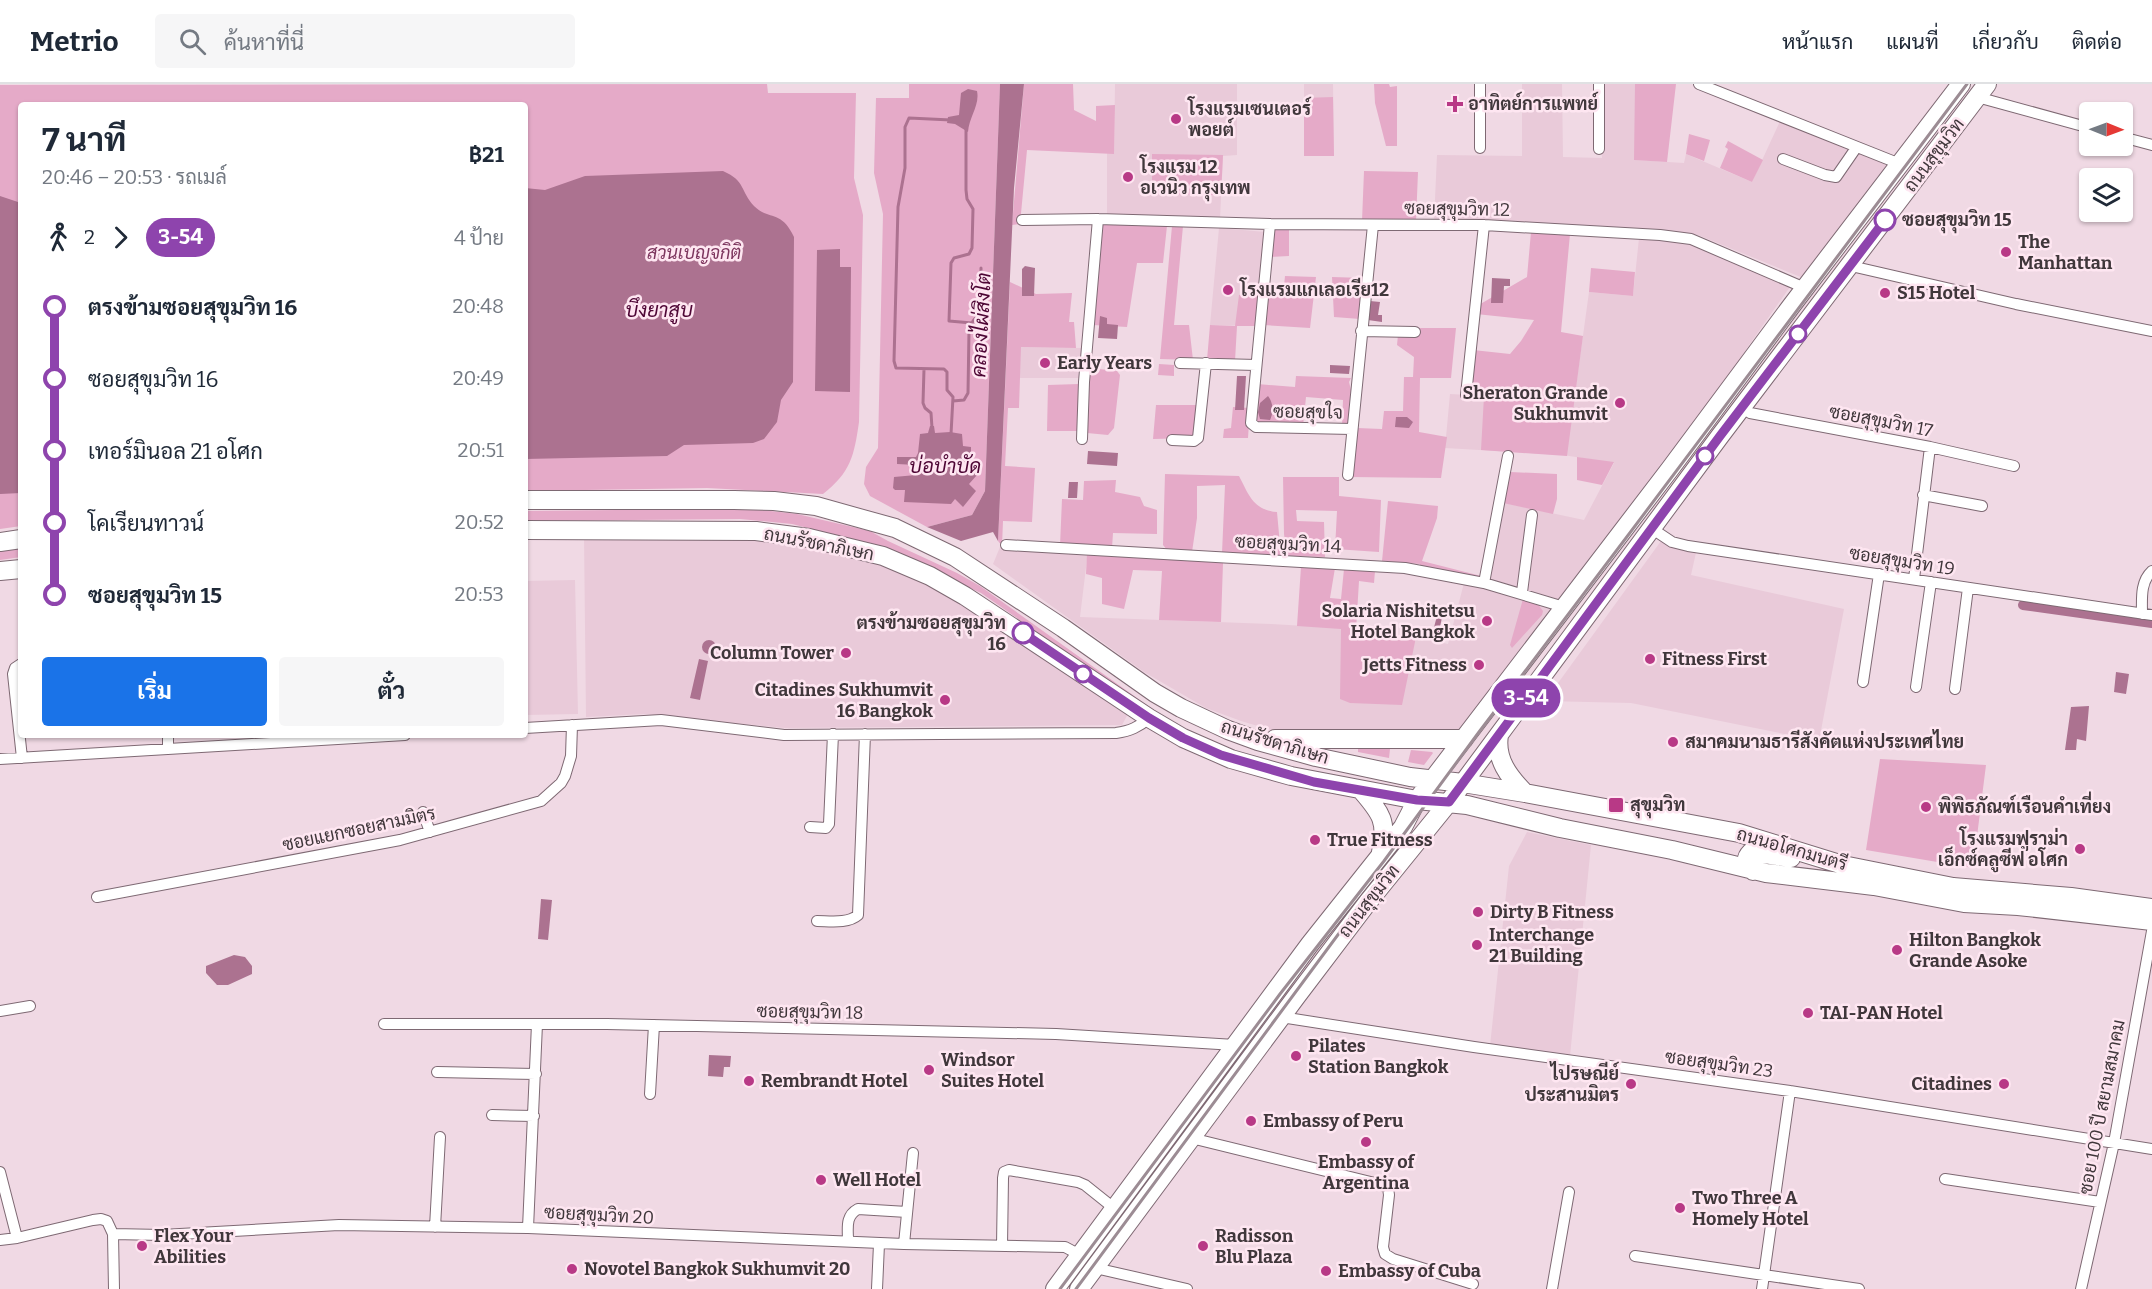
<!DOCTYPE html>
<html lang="th">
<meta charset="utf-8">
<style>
body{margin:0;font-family:Bitter,Sarabun,serif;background:#f6f6f7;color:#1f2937;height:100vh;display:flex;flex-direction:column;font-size:22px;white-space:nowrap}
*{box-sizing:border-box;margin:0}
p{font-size:20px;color:#747a83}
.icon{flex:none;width:33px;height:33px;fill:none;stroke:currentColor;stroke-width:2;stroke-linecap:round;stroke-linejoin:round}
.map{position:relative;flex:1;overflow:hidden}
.panel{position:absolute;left:18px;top:18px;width:510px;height:636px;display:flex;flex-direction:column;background:#fff;border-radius:6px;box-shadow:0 2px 4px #0004}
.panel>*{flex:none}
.badge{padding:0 12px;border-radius:20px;font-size:21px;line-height:39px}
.needle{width:39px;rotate:91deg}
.fabs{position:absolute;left:2079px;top:18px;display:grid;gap:12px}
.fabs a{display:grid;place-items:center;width:54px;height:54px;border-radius:6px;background:#fff;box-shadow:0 2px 4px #0004;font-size:30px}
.map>.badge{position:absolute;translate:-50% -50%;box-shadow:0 0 0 3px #fff}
.legs{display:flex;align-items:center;gap:9px;height:66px;padding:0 24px;font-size:20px}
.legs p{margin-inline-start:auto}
.overview{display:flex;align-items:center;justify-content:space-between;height:102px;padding:0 24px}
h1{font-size:33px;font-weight:700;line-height:45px}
.cta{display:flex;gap:12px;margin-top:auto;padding:12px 24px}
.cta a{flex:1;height:69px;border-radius:6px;background:#1a73e8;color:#fff;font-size:24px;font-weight:700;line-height:69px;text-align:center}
.cta a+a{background:#f6f6f7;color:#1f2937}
ul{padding:0 24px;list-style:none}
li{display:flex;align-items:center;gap:21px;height:72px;font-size:22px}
li i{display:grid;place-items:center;width:9px;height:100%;margin:0 8px;background:currentColor}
li i::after{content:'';width:15px;height:15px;margin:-8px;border:4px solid;border-radius:50%;background:#fff}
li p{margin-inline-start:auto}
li:first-child i{background:linear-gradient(#0000 50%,currentColor 0)}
li:last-child i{background:linear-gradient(currentColor 50%,#0000 0)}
header{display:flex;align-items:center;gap:36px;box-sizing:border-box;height:84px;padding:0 30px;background:#fff;border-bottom:2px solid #e0e1e3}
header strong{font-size:28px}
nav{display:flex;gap:33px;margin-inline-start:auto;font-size:21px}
.search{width:420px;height:54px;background:#f6f6f7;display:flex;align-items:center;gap:15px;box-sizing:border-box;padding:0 21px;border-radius:6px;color:#747a83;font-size:22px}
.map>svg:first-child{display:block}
.built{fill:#e9cad9}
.green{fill:#e5aac8}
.water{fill:#ac7290}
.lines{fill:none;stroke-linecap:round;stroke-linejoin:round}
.stream{stroke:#ac7290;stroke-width:3}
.canal{stroke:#ac7290;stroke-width:10}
.minor-casing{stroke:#7e6973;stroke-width:12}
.primary-casing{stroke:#7e6973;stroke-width:20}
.minor{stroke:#fff;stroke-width:10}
.primary{stroke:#fff;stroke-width:18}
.rail{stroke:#9c8c94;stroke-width:3}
.line-1-casing{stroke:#fff;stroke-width:14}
.line-1{stroke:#8e44ad;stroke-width:9}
.poi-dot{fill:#b83986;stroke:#fee6f1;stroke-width:2}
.stop-1-dot{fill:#fff;stroke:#8e44ad;stroke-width:3}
.labels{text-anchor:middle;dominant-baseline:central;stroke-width:5;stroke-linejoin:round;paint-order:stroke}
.poi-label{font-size:18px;font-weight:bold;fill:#40373b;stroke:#fee6f1;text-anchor:start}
.street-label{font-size:18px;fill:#40373b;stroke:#fee6f1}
.stop-label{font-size:18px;font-weight:bold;fill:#40373b;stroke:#fee6f1;text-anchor:start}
.park-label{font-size:18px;font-style:italic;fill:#7d355e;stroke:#fee6f1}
.water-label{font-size:20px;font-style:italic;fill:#4e0635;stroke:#fee6f1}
</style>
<header>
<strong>Metrio</strong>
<div class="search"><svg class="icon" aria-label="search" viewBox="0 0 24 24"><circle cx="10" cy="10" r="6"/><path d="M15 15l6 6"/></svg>ค้นหาที่นี่</div>
<nav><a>หน้าแรก</a><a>แผนที่</a><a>เกี่ยวกับ</a><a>ติดต่อ</a></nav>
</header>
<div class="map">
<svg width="2152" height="1205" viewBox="0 0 2152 1205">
<rect width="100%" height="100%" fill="#f0d9e4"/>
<path class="built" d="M1115,0h122v71l-14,1 -3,63 -113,-4v-62h7z
M1304,0h29l1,72h-30z
M1522,0h40l1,73 39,1v-74h33v76l49,3 2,-9 66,28 29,-63 106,46 -42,56 -37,59 -110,-45 -98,-8 -166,-6 3,-66 85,1z
M1219,144l47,4 -8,94 -48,-1z
M1639,154l47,4 106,42 -45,64 -46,76 -52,57 -191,250 -170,4 -47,-14 -35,-13 -62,-36 -151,-108 7,-17 88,4 -8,66 191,7 70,4 81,10 26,6 16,-61 15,4 16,-86 89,19 30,-57 -51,-8 -118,-7 5,-54 124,7 15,-109 44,4z
M1010,263l72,1 -3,30h-70z
M584,452l227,4 135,46 183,126 -7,13 -337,3 -141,-14 -58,3z
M1661,457l36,7 -6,27 153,34 -25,132 -188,-38 -86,-2z
M575,496l3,134 -53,1v-134z
M1527,748l64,13 -21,211 -80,-10 19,-180z"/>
<path class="green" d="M767,0l1,9h88l-2,85 9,37 -4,207c-5,34 -8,50 -36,72l-116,-6 -182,3v-386h-504v421l-21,3v-444z
M909,0h91l-15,407 -13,24 -45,12 -57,-31 -6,-12 2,-17 12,-19 5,-234 -9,-41 2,-75h33z
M1024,0h49l1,26 22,11v-15l19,-1 -1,49 -87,-4 -7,74 -8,1z
M1374,0h15l1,3 7,-1v60h-11l-11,-43z
M1635,0h41l-9,78 -33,-2z
M1333,13l1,59h-30v-58z
M1689,50l21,6 -6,21 -18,-7z
M1728,57l35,19 -11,22 -32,-14 8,-19 -3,-2z
M1152,70l71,1 -2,40 -69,-1z
M1364,87l54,1 -2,49h-54z
M1101,139l66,3 -4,37h-26l-10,64 -34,-2z
M1172,142h11l-9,99h15l4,35 -33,-1z
M1275,143h14v29l-19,1 2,-26z
M1531,148l39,2 -9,98 22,4 -16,120 -86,-6 3,-54 -15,-1 4,-45 37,4 11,-13 13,-21 -58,-6 1,-8 50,-29z
M1591,184l44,4 -2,24 -44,-4z
M1285,192l31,1 -6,51 -47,-3 3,-30 17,1z
M1332,193l32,1 -4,41 -26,-2z
M1010,198l26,12 36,-1 -3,29h5l2,26 -55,-1 -2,61h-11l-3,58 30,2 -3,54 -29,-1 -1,25 -4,-5z
M1239,211l21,1 -2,30h-21l-2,35 -28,-1 3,-35 25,1z
M1415,244h41l-5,50h-31l-1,54 28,5 -6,41 -91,-1 7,-49 25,1 2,-18h19l1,-34h9l1,-20 -17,-12 1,-10z
M1159,280l15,1v11l-16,-1z
M1090,284l27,3 3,4 -6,53 -6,7 -21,-2z
M1296,292l55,2 -2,4 2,8 -3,35 -6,1 1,-26 -37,-3 -3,29 -45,-1 -5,-5 4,-36 38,3z
M1079,300l-2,47h-30l1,-46z
M1156,321h42l-3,33 -42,1z
M1233,323l17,1 -2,30h-25l1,-9 7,-1z
M1577,373l37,5 -12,23 -25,-5z
M1510,388l47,2v25l-4,15 -50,-11z
M1165,390l74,2c10,19 14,34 38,36l4,44 -59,-3 3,-68 -28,1v32l-5,34 -24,-1 -5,-6z
M1283,393h56v19l42,4 -2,52 -44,-3 2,-38 -41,-1 1,11 27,1 1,35 -38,-1 -3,-22z
M1116,396l-1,12 25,5 4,9 13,4v24l-44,-1 -1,15 -52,-2 2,-47 21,1 1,-19z
M1388,417l50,5 -1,12 -15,43 59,15v4l-61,-14v-2l-38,-3z
M709,425l52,1 36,4 73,17 18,10 69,32 23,13 171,122 2,3 -6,-2 -166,-116 -106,-48 -83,-21 -52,-5 -215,2v-10z
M21,464v9l-21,3v-9z
M1087,470l136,9 -2,59 -62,-2 3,-49 -29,-1 -9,39 -22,-5v-26l-16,-4z
M1301,483l34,1 -5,30 11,1 3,-30 31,2 -1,12 -15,-2 -3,49 60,7 -14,68 -52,-2 -10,-4 1,-70 -44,-3z
M1523,515l14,4 6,8 -1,4 -30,33 -2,-3z
M1358,663l32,2 -1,9 -31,-6z
M1411,666l21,2 1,1 -9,12 -16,-3z
M1880,675l106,6 -13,103 -107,-18z"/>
<path class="water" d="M1000,0h24l-10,104 -16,353 -5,-9 -32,9 -34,-14 45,-12 13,-24z
M968,5l9,2c3,14 -8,26 -9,41l-13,-8 -8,-1 1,-6 11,-2 2,-22z
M723,87c23,10 17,20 31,35 15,15 27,3 40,31l-1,145 -12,18 -4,22 -13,17 -11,4 -69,2 -17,11 -142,3v-271l20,2 40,-14z
M0,112l21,7v290l-21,1z
M840,165v18h11l-1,125 -35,-1 2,-141z
M1025,182l10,2 -1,28h-12v-27z
M1492,194l18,1v7h-6l-1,17h-12z
M1370,217l10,1 -2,13h4v7l-14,-2z
M1100,232l7,2v6l11,1 -1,14 -19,-1z
M1330,281l20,1 -1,8 -19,-1z
M1237,292h9l-2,34h-9z
M1268,312c5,6 6,16 2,24l-10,-1 -2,-7 2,-9z
M1396,333h11l6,5 -4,6 -14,-1z
M930,342h4l1,7 15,-1 12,2 1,12 8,1v22l6,6 -8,9 7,7 -13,16 -8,-8 -4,5 -47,-2 1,-12h-10l-2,-2 1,-11 22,-2 3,-2v-5l-3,-3 -19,-1v-7h19l2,-4 2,-19 8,-1z
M1088,367l30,2 -1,13 -30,-2z
M1069,398h9l-1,16h-9z
M1438,528l5,1 -5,23 -6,-1z
M702 563a7 7 0 1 1 14 0a7 7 0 1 1-14 0Z
M699,575l9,2 -8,39 -10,-2z
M2116,588l13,2 -3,20 -12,-2z
M2089,622l-3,35 -9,-2 -1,11h-11l6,-43z
M541,815l11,1 -4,40 -10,-1z
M234,871l11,2 7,9v8l-24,11h-11l-11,-12v-7z
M709,971l22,1 -1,11h-6l-1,10 -15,-1z"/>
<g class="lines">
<path class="stream" d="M951,36l-42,-2 -4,9v41l-7,39 -4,154 2,7 48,1 3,3v18l6,7 -2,37
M966,44v62l1,9 6,10 -1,39 -3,6 -15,4 -3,5 -2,58 23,2
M924,285l-1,34 2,5 6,5 1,15
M953,317l11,-1 4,-7 1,-62 4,-10 5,-6 3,-10v-37"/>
<path class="canal" d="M2023,521l129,18"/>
<g class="minor-casing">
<path id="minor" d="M1699,0l201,80
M1977,13l113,31
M2122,53l30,8
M1480,64v-64
M1599,65v-65
M1783,75l42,16 11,2 20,-29
M1022,136l76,-1 172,5 214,1 176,10 31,4 114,49
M1270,140l-19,199 5,4 96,2
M1851,182l165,38 136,27
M1361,247l54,1
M1180,279l76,2
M1466,311l18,-170
M1742,324l8,5 180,34 84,19
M1082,355l2,-57 14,-163
M1172,356l22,1 4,-3 8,-75
M1348,391l25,-250
M1923,411l59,11
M1651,444l21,14 16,4 464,69
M1006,461l399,23 79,15 80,24
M1914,495l16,-132
M1484,499l24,-127
M1522,508l10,-77
M2142,530c0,-15 -2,-32 10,-43
M21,580l-6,4 -2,6 9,84
M1863,598l16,-108
M1916,603l15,-105
M1955,605l13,-101
M525,644l136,-8 123,15 332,-2c14,-2 23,-6 33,-15
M168,665v-14
M0,675l405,-24
M423,728l7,20
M810,743l16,1 3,-4 4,-90
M97,813l303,-57 141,-39 20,-18 4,-7 6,-20 1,-31
M817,837c12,0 31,3 41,-6l7,-181
M0,927l30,-5
M1281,933l193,30 316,44 362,58
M384,940h223l449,10 179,11
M437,988l99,2
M650,1010l4,-69
M492,1031l42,1
M1191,1054l192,47 5,3 1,7 -6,52 2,7 8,5 80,25
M0,1088l17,66
M1945,1095l155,23
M435,1143l5,-90
M528,1144l9,-204
M113,1150l49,1 177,-10 189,3 376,16 161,3 15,8
M0,1156l17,-2 76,-18 8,-1 6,2 6,13 1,55
M848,1157c0,-13 -3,-25 10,-32l49,3
M904,1160l9,-91
M1002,1162l1,-68 1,-6 5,-2 69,12 7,3 30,24
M1635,1172l224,33
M1095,1184l92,21
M877,1205l2,-45
M1552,1205l17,-97
M1762,1205l28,-198
M2081,1205l33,-146 38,-212"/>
</g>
<g class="primary-casing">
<path id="primary" d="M525,416h209l40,1 42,5 79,22 60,29 108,71 92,65 26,15 47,22 30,11 58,16 94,20 53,6 62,10 214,40 104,32 110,22 118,10 81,11
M525,446l231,1 53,7 74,18 47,20 35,20 184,122 34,20 48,21 60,17 126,24 50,5 93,23 112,22 94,23 108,13 90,17 54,3 134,15
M0,458l21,-3
M0,487l21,-2
M1499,651c-4,24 10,42 26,58
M1275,655h189
M1362,707c19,22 26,31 19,61
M1753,787c-6,-6 -9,-12 -2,-19l40,6
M1055,1205l255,-345 93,-117 14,-27 253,-331 122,-164 169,-221
M1079,1205l217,-292 72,-95 81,-100 271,-366 267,-352"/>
</g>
<use href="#minor" class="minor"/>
<use href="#primary" class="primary"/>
<path class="rail" d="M1060,1205l220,-295 104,-133 95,-129 147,-194 341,-454
M1076,1205l298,-403"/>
</g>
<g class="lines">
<g class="line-1-casing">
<path id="line-1" d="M1023,549l126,85 34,20 38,17 93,27 103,18 32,2 271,-366 165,-216"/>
</g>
<use href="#line-1" class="line-1"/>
</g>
<g class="poi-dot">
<path d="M1452 11h6v6h6v6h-6v6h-6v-6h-6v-6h6z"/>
<circle cx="1176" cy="35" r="6"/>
<circle cx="1128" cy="93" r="6"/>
<circle cx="2006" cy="168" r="6"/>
<circle cx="1228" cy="206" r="6"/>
<circle cx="1885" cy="209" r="6"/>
<circle cx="1045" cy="279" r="6"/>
<circle cx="1620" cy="319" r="6"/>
<circle cx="1487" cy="537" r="6"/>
<circle cx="846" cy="569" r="6"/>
<circle cx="1650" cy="575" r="6"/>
<circle cx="1479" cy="581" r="6"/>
<circle cx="945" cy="616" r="6"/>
<circle cx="1673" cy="658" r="6"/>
<rect x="1608" y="713" width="16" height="16" rx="3"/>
<circle cx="1926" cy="723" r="6"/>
<circle cx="1315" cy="756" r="6"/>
<circle cx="2080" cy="765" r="6"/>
<circle cx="1478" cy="828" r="6"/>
<circle cx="1477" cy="861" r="6"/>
<circle cx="1897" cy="866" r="6"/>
<circle cx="1808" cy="929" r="6"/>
<circle cx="1296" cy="972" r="6"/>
<circle cx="929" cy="986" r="6"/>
<circle cx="749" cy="997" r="6"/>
<circle cx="1631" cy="1000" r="6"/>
<circle cx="2004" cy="1000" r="6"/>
<circle cx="1251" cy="1037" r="6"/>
<circle cx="1366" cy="1058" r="6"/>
<circle cx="821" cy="1096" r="6"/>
<circle cx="1680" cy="1124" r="6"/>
<circle cx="142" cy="1162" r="6"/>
<circle cx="1203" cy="1162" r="6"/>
<circle cx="572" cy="1185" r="6"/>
<circle cx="1326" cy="1187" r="6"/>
</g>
<g class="stop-1-dot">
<circle cx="1885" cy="136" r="10"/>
<circle cx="1798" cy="250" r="8"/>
<circle cx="1705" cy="372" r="8"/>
<circle cx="1023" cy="549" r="10"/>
<circle cx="1083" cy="590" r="8"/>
</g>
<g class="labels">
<g class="poi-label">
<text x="1468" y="20">อาทิตย์การแพทย์</text>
<text x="1188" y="25">โรงแรมเซนเตอร์<tspan x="1188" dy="21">พอยต์</tspan></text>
<text x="1140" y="83">โรงแรม 12<tspan x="1140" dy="21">อเวนิว กรุงเทพ</tspan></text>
<text x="2018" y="158">The<tspan x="2018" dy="21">Manhattan</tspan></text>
<text x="1240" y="206">โรงแรมแกเลอเรีย12</text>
<text x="1897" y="209">S15 Hotel</text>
<text x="1057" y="279">Early Years</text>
<text x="1608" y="309" text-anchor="end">Sheraton Grande<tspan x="1608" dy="21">Sukhumvit</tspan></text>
<text x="1475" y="527" text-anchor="end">Solaria Nishitetsu<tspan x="1475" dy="21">Hotel Bangkok</tspan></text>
<text x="834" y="569" text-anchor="end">Column Tower</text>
<text x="1662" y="575">Fitness First</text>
<text x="1467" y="581" text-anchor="end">Jetts Fitness</text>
<text x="933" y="606" text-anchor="end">Citadines Sukhumvit<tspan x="933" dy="21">16 Bangkok</tspan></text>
<text x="1685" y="658">สมาคมนามธารีสังคัตแห่งประเทศไทย</text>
<text x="1630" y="721">สุขุมวิท</text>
<text x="1938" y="723">พิพิธภัณฑ์เรือนคำเที่ยง</text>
<text x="2068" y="755" text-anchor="end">โรงแรมฟูราม่า<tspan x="2068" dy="21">เอ็กซ์คลูซีฟ อโศก</tspan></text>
<text x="1327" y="756">True Fitness</text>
<text x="1490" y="828">Dirty B Fitness</text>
<text x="1489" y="851">Interchange<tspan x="1489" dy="21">21 Building</tspan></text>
<text x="1909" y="856">Hilton Bangkok<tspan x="1909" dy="21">Grande Asoke</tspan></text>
<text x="1820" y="929">TAI-PAN Hotel</text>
<text x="1308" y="962">Pilates<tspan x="1308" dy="21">Station Bangkok</tspan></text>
<text x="941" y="976">Windsor<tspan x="941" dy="21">Suites Hotel</tspan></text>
<text x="1619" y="990" text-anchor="end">ไปรษณีย์<tspan x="1619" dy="21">ประสานมิตร</tspan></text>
<text x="761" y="997">Rembrandt Hotel</text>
<text x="1992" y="1000" text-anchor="end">Citadines</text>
<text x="1263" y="1037">Embassy of Peru</text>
<text x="1366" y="1078" text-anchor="middle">Embassy of<tspan x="1366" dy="21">Argentina</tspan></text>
<text x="833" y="1096">Well Hotel</text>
<text x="1692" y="1114">Two Three A<tspan x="1692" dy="21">Homely Hotel</tspan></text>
<text x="154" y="1152">Flex Your<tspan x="154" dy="21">Abilities</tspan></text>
<text x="1215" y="1152">Radisson<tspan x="1215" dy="21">Blu Plaza</tspan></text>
<text x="584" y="1185">Novotel Bangkok Sukhumvit 20</text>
<text x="1338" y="1187">Embassy of Cuba</text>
</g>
<g class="street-label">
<text transform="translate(1934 71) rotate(-53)">ถนนสุขุมวิท</text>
<text transform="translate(1457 125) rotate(1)">ซอยสุขุมวิท 12</text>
<text transform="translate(1308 328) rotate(1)">ซอยสุขใจ</text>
<text transform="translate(1881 337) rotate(11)">ซอยสุขุมวิท 17</text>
<text transform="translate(819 460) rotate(11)">ถนนรัชดาภิเษก</text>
<text transform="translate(1288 460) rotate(3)">ซอยสุขุมวิท 14</text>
<text transform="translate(1902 477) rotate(9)">ซอยสุขุมวิท 19</text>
<text transform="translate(1275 658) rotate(17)">ถนนรัชดาภิเษก</text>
<text transform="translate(359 745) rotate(-12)">ซอยแยกซอยสามมิตร</text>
<text transform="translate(1792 765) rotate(16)">ถนนอโศกมนตรี</text>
<text transform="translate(1369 817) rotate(-52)">ถนนสุขุมวิท</text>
<text transform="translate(810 928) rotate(1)">ซอยสุขุมวิท 18</text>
<text transform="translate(1719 980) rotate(8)">ซอยสุขุมวิท 23</text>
<text transform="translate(2102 1023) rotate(-79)">ซอย 100 ปี สยามสมาคม</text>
<text transform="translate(599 1131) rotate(3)">ซอยสุขุมวิท 20</text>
</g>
<g class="stop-label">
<text x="1902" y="136">ซอยสุขุมวิท 15</text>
<text x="1006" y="539" text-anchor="end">ตรงข้ามซอยสุขุมวิท<tspan x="1006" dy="21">16</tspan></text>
</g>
<g class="park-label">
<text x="694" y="169">สวนเบญจกิติ</text>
</g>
<g class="water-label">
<text x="659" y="226">บึงยาสูบ</text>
<text transform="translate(981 241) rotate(-87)">คลองไผ่สิงโต</text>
<text x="945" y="382">บ่อบำบัด</text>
</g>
</g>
</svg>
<div class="fabs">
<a><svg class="needle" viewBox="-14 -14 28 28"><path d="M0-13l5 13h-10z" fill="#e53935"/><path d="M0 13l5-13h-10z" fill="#747a83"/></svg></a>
<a><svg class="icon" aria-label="layers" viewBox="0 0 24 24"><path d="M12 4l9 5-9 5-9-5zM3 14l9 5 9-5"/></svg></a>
</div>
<b class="badge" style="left:1526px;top:614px;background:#8e44ad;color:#fff">3-54</b>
<section class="panel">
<div class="overview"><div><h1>7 นาที</h1><p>20:46 – 20:53 · รถเมล์</p></div><b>฿21</b></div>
<div class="legs"><svg class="icon" aria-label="walk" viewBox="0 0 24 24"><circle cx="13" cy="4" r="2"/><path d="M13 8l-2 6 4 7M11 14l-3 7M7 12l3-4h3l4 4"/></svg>2<svg class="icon" aria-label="forward" viewBox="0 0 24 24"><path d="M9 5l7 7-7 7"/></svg><b class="badge" style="background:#8e44ad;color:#fff">3-54</b><p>4 ป้าย</p></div>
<ul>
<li><i style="color:#8e44ad"></i><b>ตรงข้ามซอยสุขุมวิท 16</b><p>20:48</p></li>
<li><i style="color:#8e44ad"></i><span>ซอยสุขุมวิท 16</span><p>20:49</p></li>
<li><i style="color:#8e44ad"></i><span>เทอร์มินอล 21 อโศก</span><p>20:51</p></li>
<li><i style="color:#8e44ad"></i><span>โคเรียนทาวน์</span><p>20:52</p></li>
<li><i style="color:#8e44ad"></i><b>ซอยสุขุมวิท 15</b><p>20:53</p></li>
</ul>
<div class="cta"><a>เริ่ม</a><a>ตั๋ว</a></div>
</section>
</div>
